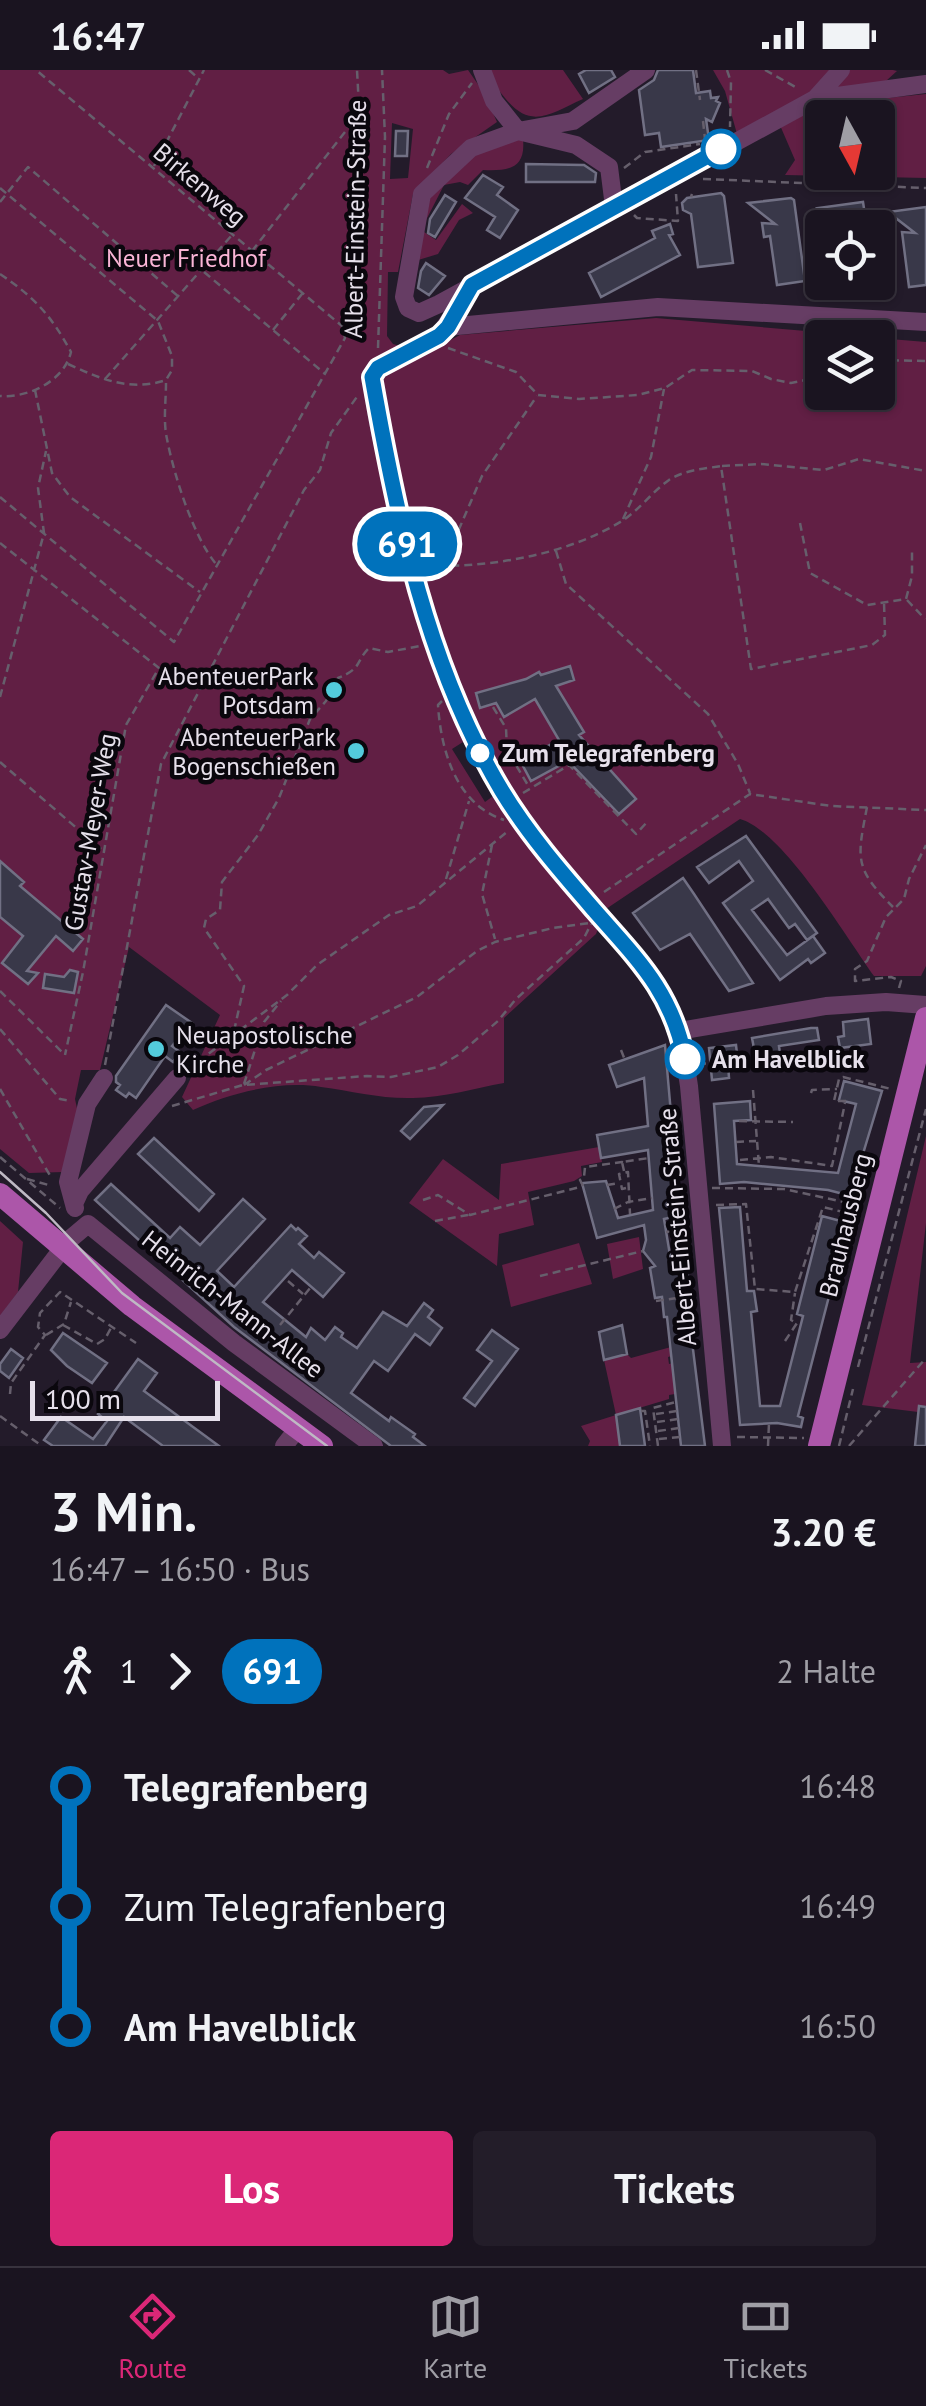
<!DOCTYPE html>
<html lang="de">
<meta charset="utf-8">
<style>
body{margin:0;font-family:"PT Sans",sans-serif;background:#231d29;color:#f1f3f6;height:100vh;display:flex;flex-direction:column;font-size:38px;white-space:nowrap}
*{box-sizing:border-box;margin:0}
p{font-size:32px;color:#9f9ea5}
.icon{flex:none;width:55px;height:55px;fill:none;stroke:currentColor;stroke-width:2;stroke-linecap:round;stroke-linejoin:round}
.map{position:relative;height:1376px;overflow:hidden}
.panel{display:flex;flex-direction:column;background:#1a1420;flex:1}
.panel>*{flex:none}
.badge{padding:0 20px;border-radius:32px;font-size:35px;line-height:65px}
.needle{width:65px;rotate:172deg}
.fabs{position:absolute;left:805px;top:30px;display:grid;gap:20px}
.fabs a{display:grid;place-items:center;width:90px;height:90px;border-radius:10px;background:#1a1420;box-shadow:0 2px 8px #0004,0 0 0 2px #38333e;font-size:50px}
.scale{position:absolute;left:30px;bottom:25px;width:190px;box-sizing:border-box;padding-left:10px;border:5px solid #e6e0eb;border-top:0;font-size:28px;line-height:35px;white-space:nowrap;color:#e6e0eb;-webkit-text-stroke:8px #0a070d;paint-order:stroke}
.map>.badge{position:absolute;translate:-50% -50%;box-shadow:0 0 0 5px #fff}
.legs{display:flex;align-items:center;gap:15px;height:110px;padding:0 50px;font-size:32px}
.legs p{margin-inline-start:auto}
.headline{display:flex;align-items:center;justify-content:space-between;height:170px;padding:0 50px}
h1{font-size:55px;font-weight:700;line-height:75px}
.action{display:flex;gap:20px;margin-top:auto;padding:20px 50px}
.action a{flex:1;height:115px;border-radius:10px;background:#db2777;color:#fff;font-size:40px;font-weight:700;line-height:115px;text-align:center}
.action a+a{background:#231d29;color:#f1f3f6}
ul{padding:0 50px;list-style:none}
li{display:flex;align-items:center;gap:35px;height:120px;font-size:38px}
li i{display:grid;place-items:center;width:15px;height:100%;margin:0 12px;background:currentColor}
li i::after{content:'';width:25px;height:25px;margin:-12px;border:8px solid;border-radius:50%;background:#1a1420}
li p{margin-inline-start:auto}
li:first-child i{background:linear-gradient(#0000 50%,currentColor 0)}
li:last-child i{background:linear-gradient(currentColor 50%,#0000 0)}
.status{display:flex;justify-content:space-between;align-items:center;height:70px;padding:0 50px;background:#1a1420;direction:ltr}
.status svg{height:28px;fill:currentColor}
.dock{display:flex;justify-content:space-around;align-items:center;height:140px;border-top:2px solid #38333e;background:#1a1420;font-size:28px;color:#9f9ea5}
.dock a{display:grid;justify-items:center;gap:5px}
.dock .active{color:#db2777}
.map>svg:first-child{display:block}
.green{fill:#611f44;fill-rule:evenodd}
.building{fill:#393849;stroke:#717084;stroke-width:2.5}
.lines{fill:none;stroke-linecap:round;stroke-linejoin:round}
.path{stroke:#665f6c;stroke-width:2.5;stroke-dasharray:8 5;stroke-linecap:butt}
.minor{stroke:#663d64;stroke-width:18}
.major{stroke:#ac56a9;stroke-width:22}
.tram{stroke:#bfb9c4;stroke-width:2.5}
.line-1-casing{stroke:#fff;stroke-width:22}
.line-1{stroke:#0072bc;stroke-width:15}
.stop-1-dot{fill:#fff;stroke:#0072bc;stroke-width:5}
.poi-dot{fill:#53cbdb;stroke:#0a070d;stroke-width:4}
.labels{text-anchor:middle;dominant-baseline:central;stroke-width:9;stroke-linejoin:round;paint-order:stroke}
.street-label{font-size:25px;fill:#e6e0eb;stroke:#0a070d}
.park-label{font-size:25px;fill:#fab5d6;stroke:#0a070d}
.poi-label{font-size:25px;fill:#e6e0eb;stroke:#0a070d;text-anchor:end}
.stop-label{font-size:25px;font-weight:bold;fill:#e6e0eb;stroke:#0a070d;text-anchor:start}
</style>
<div class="status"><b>16:47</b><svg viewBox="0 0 49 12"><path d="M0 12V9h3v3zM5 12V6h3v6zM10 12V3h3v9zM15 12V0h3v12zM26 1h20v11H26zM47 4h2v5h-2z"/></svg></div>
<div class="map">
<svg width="926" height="1376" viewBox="0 0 926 1376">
<rect width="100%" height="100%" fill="#231b2a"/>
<path class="green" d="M0,0h443l6,4 19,-4 16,23 13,29 -46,32 -38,40 -15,78h-10l-1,64 6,8 7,2 26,-15 4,7 8,-4 5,10 17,-9 196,-17 220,19 -54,1v54h56v-54l48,4v624l-5,10h-47c-28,-39 -91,-145 -134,-157l-134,90 -10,25 -92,84v65c-29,5 -61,15 -91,15 -32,1 -61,-7 -92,-11 -40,-7 -92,6 -128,23l-11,-13 38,-82 -91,-68 -29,123h-19l-6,29 10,47 -21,26 -35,1 -29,-24zM392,53l21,6 -5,49 -18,1zM463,672l33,52 -11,8 -33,-53z
M489,0h74l20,29c-32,14 -52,32 -78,-1 -7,-9 -14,-16 -16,-28z
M713,0h180l4,1 -11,10 -149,53 -12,-43z
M926,24v84l-141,-3 10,-15 -16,-37 40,-18zM822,48h56v54h-56z
M523,69c3,30 -15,32 -40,31l-15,15 -8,-3 -16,3 -23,45 15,10 26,-36 11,9 -14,7 -21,34 -23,7 9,-64 46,-42 21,-10z
M926,1066v87l-16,140 16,-1v51l-64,-8z
M599,1077l3,15 -21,4 1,10 -8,5 -46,11 6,33 -35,9 -2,32 -88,-63 34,-44 56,41 2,-36z
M0,1151l23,21 -5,50 -18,24z
M639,1167l4,32 -30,10 -6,-35z
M579,1173l13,41 -81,23 -9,-42z
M671,1277l1,9 -4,1 1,7 4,-1 2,31 -6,1v4l-53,16 4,31h-32l2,-5 -9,-15 35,-11 -12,-55 23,-6 4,4z"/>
<path class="building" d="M586,0h25l4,7 -26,16 -10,-19z
M658,0h35l3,23 14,-2 1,7 7,-1 -2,4 4,2 -8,19 -6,-3 3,21 -48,7 -2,-14 -14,2 -6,-45 15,-10z
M396,61h12l-1,25h-12z
M526,94l58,1 12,8 -1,9h-69z
M483,105l20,12 -6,8 21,15 -18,28 -13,-8 8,-13 -30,-19z
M721,123l3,3 9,67 -35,4 -7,-53 -8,-4 -1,-7 5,-5z
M445,125l11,7 -21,35 -7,-4 2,-14z
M791,128l3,2 11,81 -28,4 -7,-49 -6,1 -2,-14 13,1 -27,-21z
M863,132l4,26h-24l-25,-20z
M926,137v78l-17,2 -7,-55 13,1 -27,-21z
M670,154l3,10 -4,1 11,20 -79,42 -12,-24 66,-35 -3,-7z
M426,193l19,13 -16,19 -11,-7 3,-17z
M570,596l4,14 -18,6 28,46 -5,3 57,64 -17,15 -51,-53 -37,20 -8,-15 13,-7 -3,-5 26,-14 -24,-41 -31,18 -8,-14 -16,5 -4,-15 50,-14 13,-7 2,3z
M746,766l71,97 -10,7 -12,-16 -6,4 -21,-29 -16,11 35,45 26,-19 12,17 -14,10 -3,-4 -28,21 -57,-77 30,-22 -14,-20 -30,22 -12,-16z
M0,791l24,21 -4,4 63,53 -10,12 -17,-15 -29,35 11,2 -10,11 -26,-21 21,-27 -23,-19z
M683,808l11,16 59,89 -24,8 -39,-57 -30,16 -27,-37z
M70,900l8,2 -4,21 -31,-5 2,-14 19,3z
M166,935l26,18 -20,23 8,6 -7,10 -8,-6 -29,42 -7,-5 -3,4 -10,-7 4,-5 -4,-3v-6z
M868,949l3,25 -31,4 -2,-11 6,-1 -1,-14z
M811,958h6l2,12 -40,6 1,8 -24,5 -4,-21z
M665,975l14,161 -1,10 -14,3 7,42 15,-2 3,33 -3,1 19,153h-24l-14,-129h-3l-2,-20 -7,1 -5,-30 5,-2 -12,-15 3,-11 -2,-15 -47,13 -15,-55 24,-2 12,37 35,-8 -5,-60 -47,8 -4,-23 51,-9 -4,-48 -27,9 -8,-22z
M736,975l2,18 -10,1 1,14 -17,2 -3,-32z
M844,1011l38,10 -26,86 3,1 -4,19 -27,-7 -84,-8 -24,2 -6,-80 36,-3 1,19 -17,1 3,43 101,9 18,-69 -17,-4z
M443,1035l-33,34 -9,-8 23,-24z
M154,1068l60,56 -15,17 -61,-57z
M111,1114l59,54 10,-11 20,18 43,-46 22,20 -48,52 17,16 57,-62 5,5 2,-2 9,8 -8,8 15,14 5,-6 25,21 -21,24 -31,-27 -29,32 43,35 5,-9 14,12 10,-13 8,6 -2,4 16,11 26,-36 24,14 17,-23 9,7 -5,7 14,11 -12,17 -15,-11 -27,37 -14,-10 -23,32 38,28 2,-4 24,17 -2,3 12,9h-34l-157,-119 -139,-127z
M740,1137l7,84h7l3,20 -6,1 9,94h20l23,-90 -6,-2 25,-98 26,7 -50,193 5,2 -2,9 -24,-4 -37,2 -21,-217z
M622,1255l5,29 -23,6 -5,-28z
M492,1260l26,19 -43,57 -11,-8 28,-37 -15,-11z
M63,1263l44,30 -15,20 -25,-17 -16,-16z
M11,1279l12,9 -14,20 -9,-7v-7z
M138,1289l19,14 -13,18 75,55h-56l-39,-29 -19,29h-52l-9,-6 17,-23 32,22 14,-18 -9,-7z
M919,1336l7,1v39h-11z
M640,1338l5,38h-25l-4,-31z"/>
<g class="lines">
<path class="path" d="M189,0l9,8
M696,0l4,30
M727,0l4,12 -1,45
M765,0l34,19
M703,51l2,18
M154,96l50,-96
M427,98l22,-54 23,-31
M624,98l21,-16 55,-8
M703,109l223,9
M0,118l158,133 14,35v14l-6,10c-36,12 -65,-1 -98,-16
M691,127l1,-3
M0,132l28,-35 151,130
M634,145l3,3 41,3 -2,-27
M252,181l93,-119 14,-25 -2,-37
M204,202l120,101
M0,204c34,23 51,41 71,78 -7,29 -42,46 -71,44
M273,260l29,-36
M378,278l7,-211 -3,-67
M448,278l68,24 22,23 41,4 59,-4 27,-7 27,-18 60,1 19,8 20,4 31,-6
M878,290l48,1
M105,309l127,-144
M166,313c0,18 -3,38 1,56 7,36 26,97 49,125
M35,320l17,83 18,24 130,95
M722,396l39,-2 63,6 35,-11 67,12
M0,427l174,145 171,-304 -3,-12 -306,-256
M623,449l28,-62 13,-68
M800,453l10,50 57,32 39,-6 6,-23v-24
M0,473l159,125 -33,57 -43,247 -18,83
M556,481l10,33 142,130 30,50 12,29
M443,496l39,-90 55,-80
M431,509l12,-13c60,-1 126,-13 179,-45 17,-11 30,-29 47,-41 15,-10 34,-11 52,-14l30,203 121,-24 13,-10 -1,-33
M907,530l18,19
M0,627l44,-164 -6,-45 8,-37
M442,631l-4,4c3,46 18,99 66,115
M493,637l13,21 1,22 22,37
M0,692l101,87
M523,723l46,-28 67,69 12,-13
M867,737c-10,52 -13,61 26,100
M492,775l-10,49 13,45
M446,809l23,-78
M604,822l146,-98 81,12 95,4
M899,918l2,-7 -10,-4 -36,4v-12l12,-8 19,-44 18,-18 5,-20 17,-34
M0,921l64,63
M0,959l60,70 11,2
M234,961l10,-45 -40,-58 2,-9 14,-9 2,-28 36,-47 21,-37 31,-79 16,-18 12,-23c25,-10 17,-16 31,-30l19,4 32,-6
M621,980l4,10
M698,994l13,-1
M105,995l56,-301 143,-274 16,-20 11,-37 28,-39
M188,999l99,-74 30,-30 72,-50 28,-9 91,-75
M244,1014l20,-62 17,-21
M244,1015l22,-15 151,-73 60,-46 18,-9 58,-14 37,-5
M0,1019l52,90
M753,1020l6,76
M811,1023l1,-3 25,-1
M846,1031h-12l5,-22 4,-2 48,12
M172,1036l71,-21 124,-9 24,1 47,-10 20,-12 40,-34 18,-22 68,-61 7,-14
M739,1051l54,1
M736,1072l20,-1
M0,1087l60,51
M740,1090l31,-3 61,9 13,-63
M624,1101l-2,-9 27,-4
M27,1109l25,7
M607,1115l12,-2
M583,1116l-3,-6 4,-3 1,-10 37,-5 -1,-5
M626,1118l-4,1 -3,-15 9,-2 2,42
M712,1118l72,1 78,17
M423,1130l15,-5 32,20 110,-28
M716,1135l30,-1 9,85 40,3 28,-85 36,9
M614,1139l14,-7 24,-4
M435,1151l33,-6
M666,1162l19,-3
M540,1206l103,-25
M288,1211l15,13
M656,1231l35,-5
M63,1255l34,19 8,-5 7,-13
M280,1255l31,-38
M46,1265l18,-11 7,-22
M785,1271l12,-18 -6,-3 4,-27
M858,1297l68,-258
M10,1324l1,-11 34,-48 -7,-8 2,-14 20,-21 76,51
M641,1341h4l5,35
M656,1344l21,-3
M0,1346l42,30
M657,1352l21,-3
M658,1361l21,-3
M737,1367l67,1
M659,1369l21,-2
M658,1376l-5,-38 23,-6
M768,1376l1,-23
M839,1376l14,-57
M849,1376l77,-88"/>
<path class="minor" d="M482,0l12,31 24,30 58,14 33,22 5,40
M646,0l-73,51 -55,10 -47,17 -49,46 -18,103 4,11 11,5 20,-9 376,-205
M841,0l-26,29 111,-15
M472,215l-33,51 -61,32 -5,7c-1,33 11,72 18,105 27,118 60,239 130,340 66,96 153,140 168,266l33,360
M447,257l211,-20 268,15
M679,961l147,-25 60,-4 40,3
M74,1134l6,-13 97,-113
M75,1138l-7,-26 19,-78 17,-26
M0,1260l69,-90 19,-16 146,119 140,103
M284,1376l14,-18"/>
<path class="major" d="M0,1124l132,112 190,140
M819,1376l107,-428"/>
<path class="tram" d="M0,1102l46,41 76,80 205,153"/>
</g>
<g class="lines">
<g class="line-1-casing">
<path id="line-1" d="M685,989c-13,-67 -47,-99 -90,-148 -33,-38 -67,-77 -93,-120 -75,-125 -105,-272 -130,-414l6,-9 61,-32 9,-9 24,-42 249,-136"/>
</g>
<use href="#line-1" class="line-1"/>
</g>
<g class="stop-1-dot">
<circle cx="721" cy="79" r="18"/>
<circle cx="480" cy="683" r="12"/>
<circle cx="685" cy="989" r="18"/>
</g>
<g class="poi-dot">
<circle cx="334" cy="620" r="10"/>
<circle cx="356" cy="681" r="10"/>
<circle cx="156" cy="979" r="10"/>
</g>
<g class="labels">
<g class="street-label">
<text transform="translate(200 114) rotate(40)">Birkenweg</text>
<text transform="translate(355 149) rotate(-89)">Albert-Einstein-Straße</text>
<text transform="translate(90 762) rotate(-80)">Gustav-Meyer-Weg</text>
<text transform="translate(845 1155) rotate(-76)">Brauhausberg</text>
<text transform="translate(677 1157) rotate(-95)">Albert-Einstein-Straße</text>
<text transform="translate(233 1234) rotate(38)">Heinrich-Mann-Allee</text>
</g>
<g class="park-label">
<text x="186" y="188">Neuer Friedhof</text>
</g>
<g class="poi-label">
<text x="314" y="606">AbenteuerPark<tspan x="314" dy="29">Potsdam</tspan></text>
<text x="336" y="667">AbenteuerPark<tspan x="336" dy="29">Bogenschießen</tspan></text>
<text x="176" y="965" text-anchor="start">Neuapostolische<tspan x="176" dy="29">Kirche</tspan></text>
</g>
<g class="stop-label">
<text x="502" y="683">Zum Telegrafenberg</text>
<text x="712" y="989">Am Havelblick</text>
</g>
</g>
</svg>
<div class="fabs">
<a><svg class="needle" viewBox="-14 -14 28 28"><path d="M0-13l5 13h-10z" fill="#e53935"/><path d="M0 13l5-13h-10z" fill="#9f9ea5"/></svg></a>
<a><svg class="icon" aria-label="locate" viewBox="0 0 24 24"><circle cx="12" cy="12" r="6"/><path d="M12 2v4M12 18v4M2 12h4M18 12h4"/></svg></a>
<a><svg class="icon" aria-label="layers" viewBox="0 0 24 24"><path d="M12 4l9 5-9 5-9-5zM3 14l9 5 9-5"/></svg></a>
</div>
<div class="scale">100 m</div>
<b class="badge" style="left:407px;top:474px;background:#0072bc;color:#fff">691</b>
</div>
<section class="panel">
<div class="headline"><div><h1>3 Min.</h1><p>16:47 – 16:50 · Bus</p></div><b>3.20 €</b></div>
<div class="legs"><svg class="icon" aria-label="walk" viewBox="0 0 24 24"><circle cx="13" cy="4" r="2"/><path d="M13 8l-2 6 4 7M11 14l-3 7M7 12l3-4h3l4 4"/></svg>1<svg class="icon" aria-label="forward" viewBox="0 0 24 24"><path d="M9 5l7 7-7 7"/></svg><b class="badge" style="background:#0072bc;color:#fff">691</b><p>2 Halte</p></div>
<ul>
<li><i style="color:#0072bc"></i><b>Telegrafenberg</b><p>16:48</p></li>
<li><i style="color:#0072bc"></i><span>Zum Telegrafenberg</span><p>16:49</p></li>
<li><i style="color:#0072bc"></i><b>Am Havelblick</b><p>16:50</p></li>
</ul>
<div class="action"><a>Los</a><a>Tickets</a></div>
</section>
<nav class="dock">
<a class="active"><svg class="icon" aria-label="directions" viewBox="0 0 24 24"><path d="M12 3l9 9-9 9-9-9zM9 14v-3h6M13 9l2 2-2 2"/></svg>Route</a>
<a><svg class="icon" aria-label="map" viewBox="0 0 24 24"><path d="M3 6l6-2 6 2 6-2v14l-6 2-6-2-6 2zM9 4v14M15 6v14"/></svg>Karte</a>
<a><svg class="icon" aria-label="tickets" viewBox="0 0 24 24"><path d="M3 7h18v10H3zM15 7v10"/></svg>Tickets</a>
</nav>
